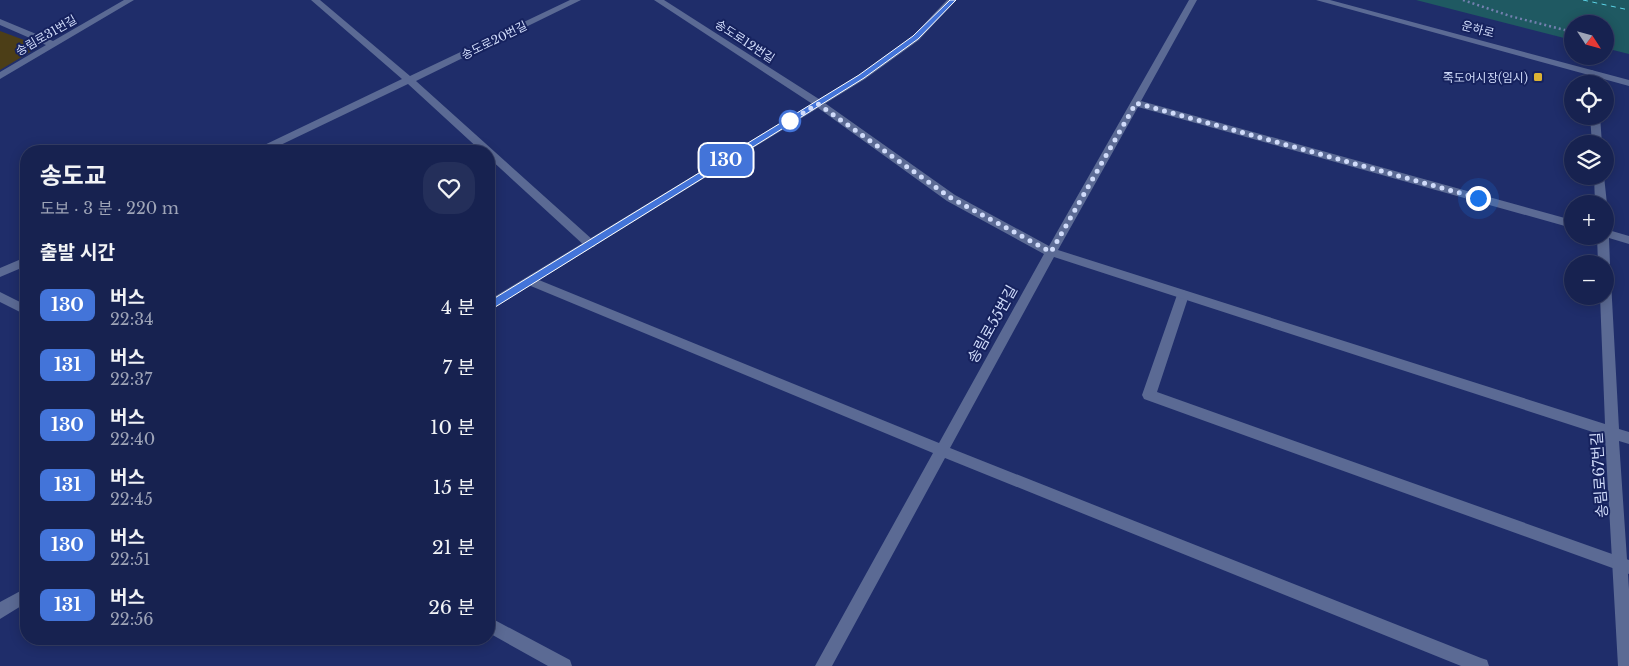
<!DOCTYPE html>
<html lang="ko">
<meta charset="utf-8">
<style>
body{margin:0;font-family:"Libre Baskerville","Noto Sans KR",serif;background:#242f5a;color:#f1f3f6;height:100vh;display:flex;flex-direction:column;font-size:19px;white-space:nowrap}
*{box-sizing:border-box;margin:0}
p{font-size:16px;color:#9ea4b7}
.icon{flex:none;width:28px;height:28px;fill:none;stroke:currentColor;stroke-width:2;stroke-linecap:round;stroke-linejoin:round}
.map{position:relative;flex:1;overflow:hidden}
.drawer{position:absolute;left:20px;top:145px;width:475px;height:500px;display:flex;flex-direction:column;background:#172250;border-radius:20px;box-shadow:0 2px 12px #0003,0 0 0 1px #363f67}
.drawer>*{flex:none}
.badge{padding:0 10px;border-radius:8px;font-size:18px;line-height:32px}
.needle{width:32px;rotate:126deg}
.controls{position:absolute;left:1564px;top:15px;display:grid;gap:10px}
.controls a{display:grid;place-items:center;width:50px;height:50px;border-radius:50%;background:#172250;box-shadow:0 2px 12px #0003,0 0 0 1px #363f67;font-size:25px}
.you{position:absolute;width:25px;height:25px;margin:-12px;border:4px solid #fff;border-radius:50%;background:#1a73e8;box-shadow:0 0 0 8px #1a73e833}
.map>.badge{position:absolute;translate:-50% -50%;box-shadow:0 0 0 2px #fff}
h2{padding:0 20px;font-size:19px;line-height:45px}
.round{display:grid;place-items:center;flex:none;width:52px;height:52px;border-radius:20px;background:#242f5a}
.summary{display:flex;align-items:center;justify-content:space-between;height:85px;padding:0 20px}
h1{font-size:24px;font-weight:700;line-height:38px}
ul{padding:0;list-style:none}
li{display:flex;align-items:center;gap:15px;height:60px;padding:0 20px}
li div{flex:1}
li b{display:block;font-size:19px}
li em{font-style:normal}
li .badge{min-width:55px;font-weight:700;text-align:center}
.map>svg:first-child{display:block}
.green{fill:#4c3e17}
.water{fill:#1f5962}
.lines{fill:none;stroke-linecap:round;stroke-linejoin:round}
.ferry{stroke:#5bd3e6;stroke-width:1;stroke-dasharray:5 4.5;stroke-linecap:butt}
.path{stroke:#7380af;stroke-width:2.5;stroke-dasharray:2 3;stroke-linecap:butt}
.service{fill:#5b6a94;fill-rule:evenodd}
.minor{fill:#5b6a94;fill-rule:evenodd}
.tertiary{fill:#5b6a94;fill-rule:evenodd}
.line{fill:#4374d9;stroke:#fff}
.walk{stroke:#d0dbfa;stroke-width:5;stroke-dasharray:0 9}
.poi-dot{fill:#dcb233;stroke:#16225e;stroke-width:2}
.stop-dot{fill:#fff;stroke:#4374d9;stroke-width:2.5}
.labels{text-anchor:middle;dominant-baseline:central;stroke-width:4;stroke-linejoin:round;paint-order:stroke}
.far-street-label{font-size:12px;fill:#d0dbfa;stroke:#16225e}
.far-poi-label{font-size:12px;fill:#d0dbfa;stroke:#16225e;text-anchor:end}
.street-label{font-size:15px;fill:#d0dbfa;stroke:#16225e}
</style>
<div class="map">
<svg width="1629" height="666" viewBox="0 0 1629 666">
<rect width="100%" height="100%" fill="#1f2d6a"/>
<path class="green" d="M0,31l40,15 -40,24z"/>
<path class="water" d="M1416,0h213v54l-24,-6v-24h-33v16z"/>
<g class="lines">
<path class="ferry" d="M1583,0l46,10"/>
<path class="path" d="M1463,0l47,16 62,16"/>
<path class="service" d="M1183,290l4,2 2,3 -32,97 472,168v14l-485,-175 -2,-4 35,-100 2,-3z"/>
<path class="minor" d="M124,0h10l-134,79v-7l46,-27 -46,-20v-6l53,22z
M311,0h9l90,76 160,-76h11l-165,81 178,160 2,3 -2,3h-8l-97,-89v-7h-8l-73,-67 -140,67h-13l1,-2 146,-70z
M654,0h10l158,101 133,94 94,51 140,-246h8l-56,101 431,119v8l-434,-121 -80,143 547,174 -5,-128h5v-19l4,1 2,3 8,148 10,3v12l-10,-3 10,148v77h-11l-13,-230 -551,-179 -104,191 531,210 6,2 2,6h-28l-516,-208 -113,208h-17l118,-213 -407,-169 -2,-3 2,-3h8l405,165 105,-189 -97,-53 -133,-96z
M1592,70l5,3 1,11h-10l-1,-11z
M1590,116h10l2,28h-10z
M1594,176h10l3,28 -2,3v-3h-10z
M1605,229l24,7v8l-20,-6 1,26 -5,4v-4h-7l-1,-28h8z
M26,257v9l-26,11v-9z
M0,292l26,13v10l-26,-13z
M489,617l81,43 2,6h-24l-59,-33z"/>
<path class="tertiary" d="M947,0h9l-37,40 -54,39 -376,232v-11l370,-225 54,-39z
M1316,0h14l299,80v6z
M26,588v15l-26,16v-17z"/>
</g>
<path class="line" d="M950,0h6l-38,39 -54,39 -372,231h-7v-5l374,-229 54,-39z"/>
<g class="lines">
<path class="walk" d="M790,121l-5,3 33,-20 133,94 100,54 85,-149 342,95"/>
</g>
<rect class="poi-dot" x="1533" y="72" width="10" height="10" rx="2.5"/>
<circle class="stop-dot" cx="790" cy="121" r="10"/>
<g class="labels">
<g class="far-street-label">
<text transform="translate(1478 29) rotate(15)">운하로</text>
<text transform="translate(46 35) rotate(-30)">송림로31번길</text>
<text transform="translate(494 40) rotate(-26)">송도로20번길</text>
<text transform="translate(745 41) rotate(33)">송도로12번길</text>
</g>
<g class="far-poi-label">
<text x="1528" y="77">죽도어시장(임시)</text>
</g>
<g class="street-label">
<text transform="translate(992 324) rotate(-61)">송림로55번길</text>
<text transform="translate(1599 475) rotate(-94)">송림로67번길</text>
</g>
</g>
</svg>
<div class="controls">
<a><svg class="needle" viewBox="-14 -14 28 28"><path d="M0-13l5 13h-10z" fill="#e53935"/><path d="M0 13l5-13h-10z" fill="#9ea4b7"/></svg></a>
<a><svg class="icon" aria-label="locate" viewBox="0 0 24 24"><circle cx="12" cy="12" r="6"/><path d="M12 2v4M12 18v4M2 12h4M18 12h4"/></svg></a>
<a><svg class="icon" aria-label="layers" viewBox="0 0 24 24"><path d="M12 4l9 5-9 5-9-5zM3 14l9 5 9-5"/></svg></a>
<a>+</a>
<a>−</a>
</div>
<div class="you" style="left:1478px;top:198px"></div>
<b class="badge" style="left:726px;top:160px;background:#4374d9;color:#fff">130</b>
<section class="drawer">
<div class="summary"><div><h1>송도교</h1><p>도보 · 3 분 · 220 m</p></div><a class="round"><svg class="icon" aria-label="heart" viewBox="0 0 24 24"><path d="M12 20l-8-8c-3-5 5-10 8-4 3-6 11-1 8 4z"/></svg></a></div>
<h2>출발 시간</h2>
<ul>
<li><span class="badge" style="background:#4374d9;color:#fff">130</span><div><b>버스</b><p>22:34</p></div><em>4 분</em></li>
<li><span class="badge" style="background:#4374d9;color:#fff">131</span><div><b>버스</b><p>22:37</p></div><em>7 분</em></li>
<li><span class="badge" style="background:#4374d9;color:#fff">130</span><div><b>버스</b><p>22:40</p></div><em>10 분</em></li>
<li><span class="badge" style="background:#4374d9;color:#fff">131</span><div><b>버스</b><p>22:45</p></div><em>15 분</em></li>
<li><span class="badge" style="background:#4374d9;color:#fff">130</span><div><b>버스</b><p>22:51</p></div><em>21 분</em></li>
<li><span class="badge" style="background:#4374d9;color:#fff">131</span><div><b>버스</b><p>22:56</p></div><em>26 분</em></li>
</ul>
</section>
</div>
